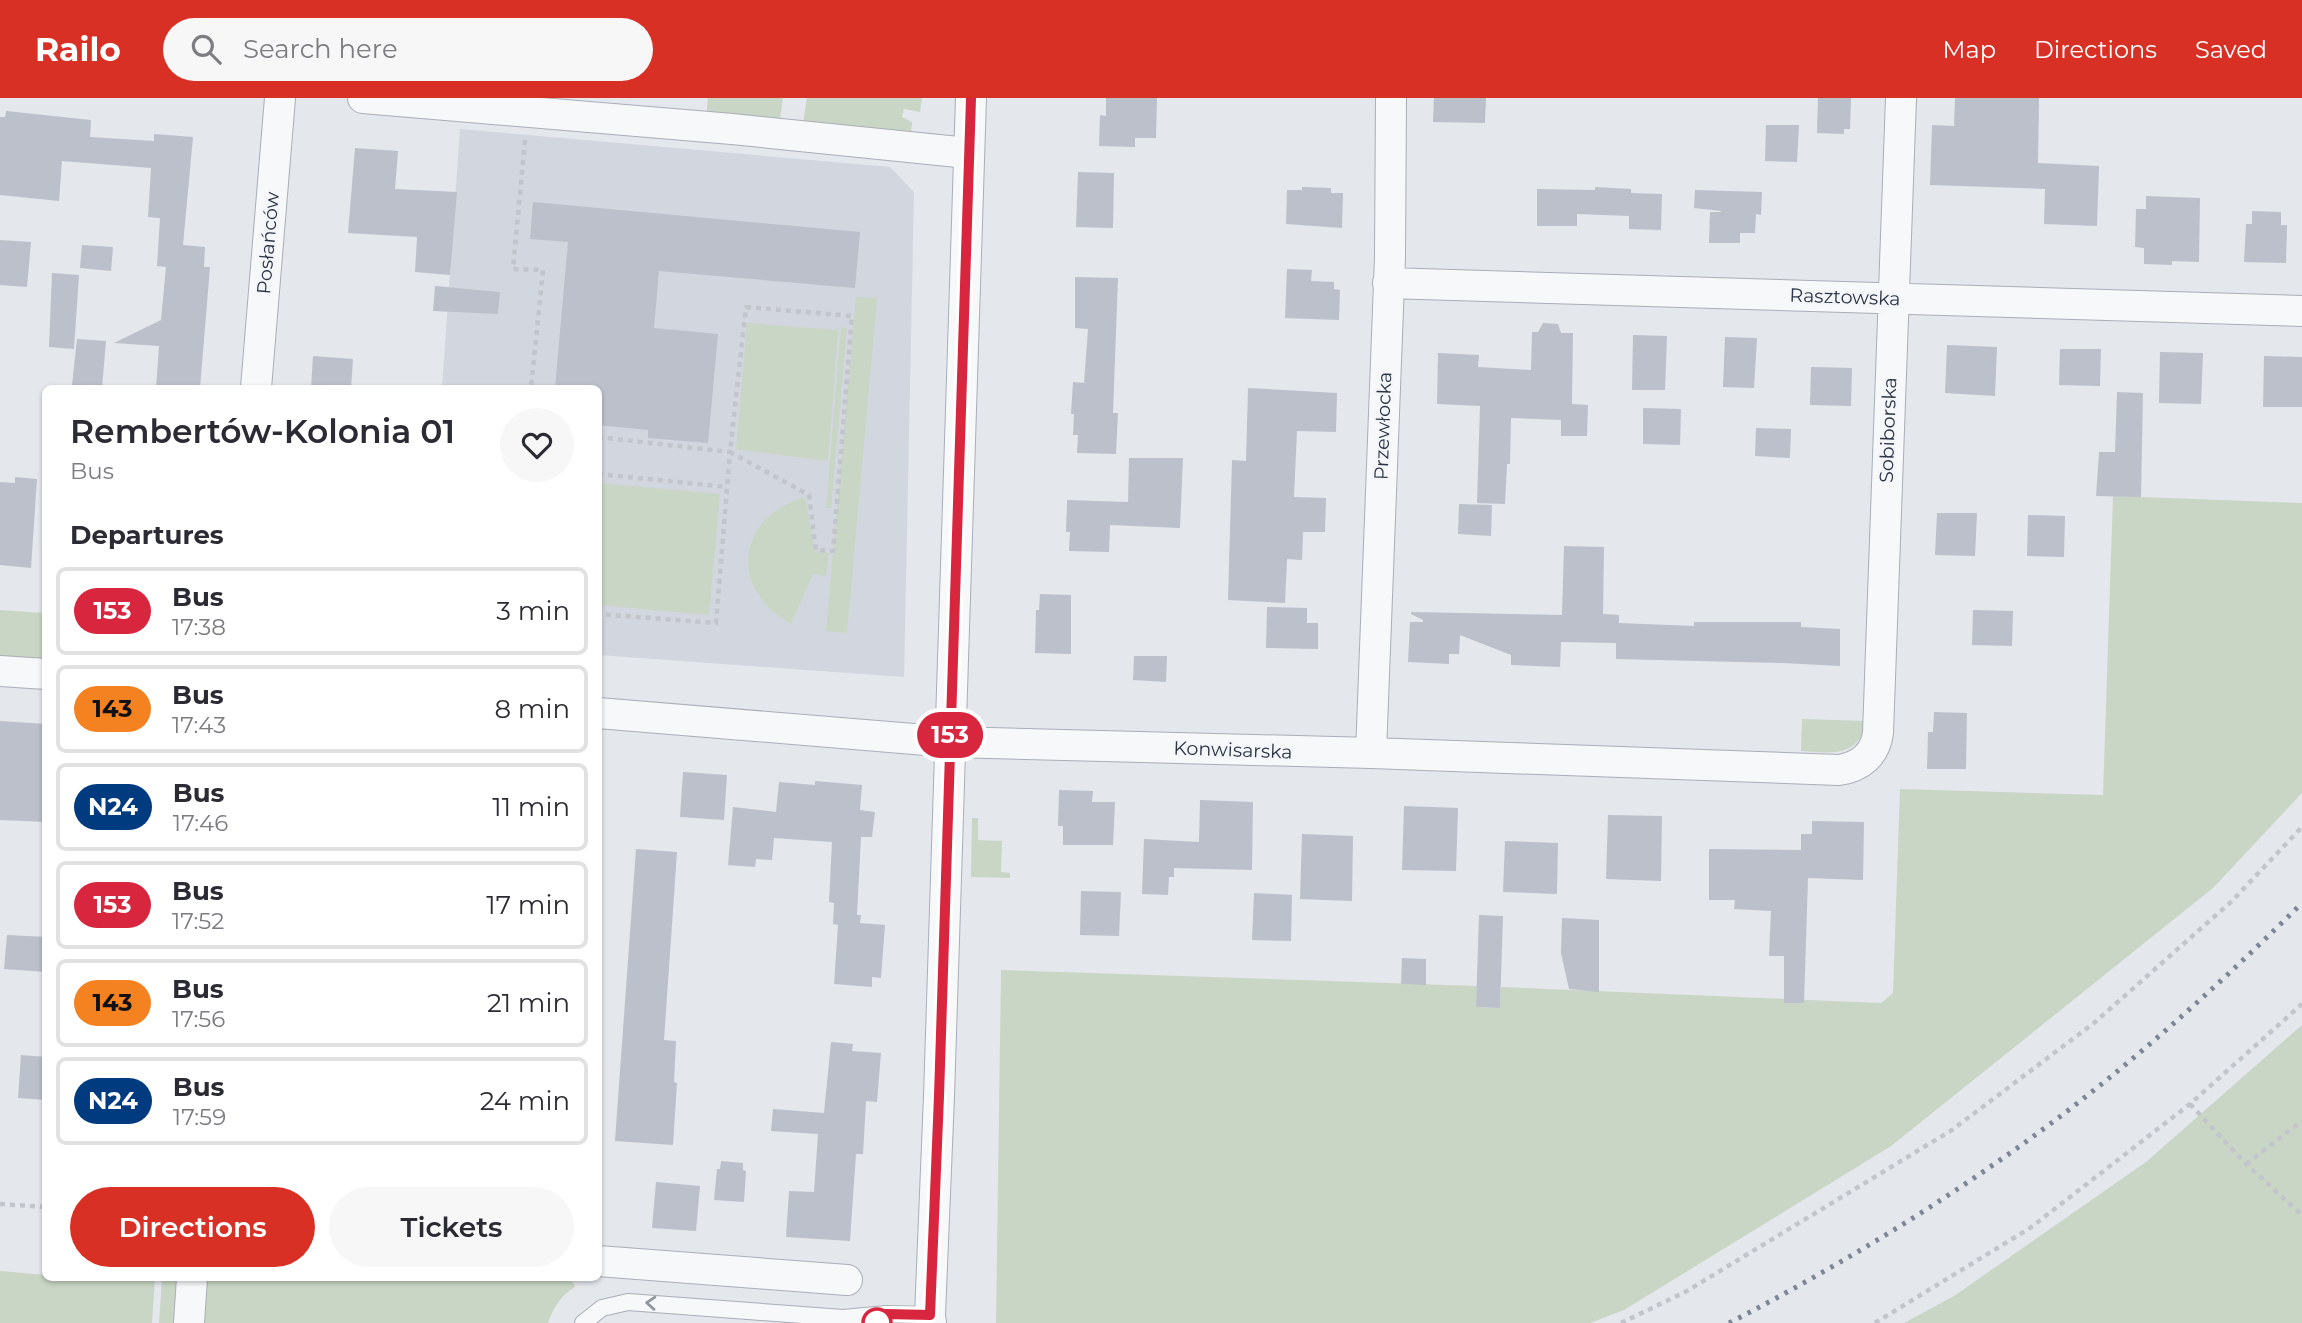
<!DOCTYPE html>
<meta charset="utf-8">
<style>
body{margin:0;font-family:Montserrat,sans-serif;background:#f7f7f7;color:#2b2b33;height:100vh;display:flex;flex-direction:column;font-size:26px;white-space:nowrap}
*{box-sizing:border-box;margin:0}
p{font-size:23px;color:#7c7c81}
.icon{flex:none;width:38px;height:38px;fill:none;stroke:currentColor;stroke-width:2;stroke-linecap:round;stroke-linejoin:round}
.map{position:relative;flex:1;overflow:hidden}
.side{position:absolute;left:42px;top:287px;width:560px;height:896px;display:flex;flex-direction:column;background:#fff;border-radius:10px;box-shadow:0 2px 5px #0004}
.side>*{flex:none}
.badge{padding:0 14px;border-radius:23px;font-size:24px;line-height:46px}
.map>.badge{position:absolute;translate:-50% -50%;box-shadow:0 0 0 4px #fff}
h2{padding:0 28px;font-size:26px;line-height:63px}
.round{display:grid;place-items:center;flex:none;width:74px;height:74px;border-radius:37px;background:#f7f7f7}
.overview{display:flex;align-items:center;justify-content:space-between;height:119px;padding:0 28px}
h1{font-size:33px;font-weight:600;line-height:52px}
.action{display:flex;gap:14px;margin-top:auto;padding:14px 28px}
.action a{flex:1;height:80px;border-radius:42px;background:#d93025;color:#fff;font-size:28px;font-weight:600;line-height:80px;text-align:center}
.action a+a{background:#f7f7f7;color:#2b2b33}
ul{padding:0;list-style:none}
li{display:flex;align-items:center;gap:21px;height:88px;margin:0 14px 10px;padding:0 14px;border:4px solid #e1e1e2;border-radius:10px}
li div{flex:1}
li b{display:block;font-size:26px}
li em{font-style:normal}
li .badge{min-width:77px;font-weight:700;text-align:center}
header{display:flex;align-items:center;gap:42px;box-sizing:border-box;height:98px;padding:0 35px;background:#d93025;color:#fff}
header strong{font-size:33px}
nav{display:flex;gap:38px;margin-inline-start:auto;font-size:24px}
.search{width:490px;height:63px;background:#f7f7f7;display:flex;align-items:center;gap:18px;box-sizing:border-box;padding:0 24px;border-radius:38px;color:#7c7c81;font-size:26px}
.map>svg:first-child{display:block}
.built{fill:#d2d6de}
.green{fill:#c9d6c5}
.building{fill:#bbc0ca}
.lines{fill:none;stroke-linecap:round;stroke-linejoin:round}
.lane-casing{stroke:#a9aeb7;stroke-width:18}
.street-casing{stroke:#a9aeb7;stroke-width:32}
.path{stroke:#c2c5cb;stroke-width:4.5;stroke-dasharray:5 5;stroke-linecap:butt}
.lane{stroke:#f7f8fa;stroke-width:16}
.street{stroke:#f7f8fa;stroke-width:30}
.rail{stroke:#7d8696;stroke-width:5;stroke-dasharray:3.5 7;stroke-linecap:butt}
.oneway{stroke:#9196a0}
.line-casing{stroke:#fff;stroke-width:16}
.line{stroke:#d7263d;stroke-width:10}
.stop-dot{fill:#fff;stroke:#d7263d;stroke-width:3.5}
.labels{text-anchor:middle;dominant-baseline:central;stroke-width:5;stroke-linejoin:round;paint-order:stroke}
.street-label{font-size:19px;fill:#2b3445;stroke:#f4f6f9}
</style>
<header>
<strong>Railo</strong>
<div class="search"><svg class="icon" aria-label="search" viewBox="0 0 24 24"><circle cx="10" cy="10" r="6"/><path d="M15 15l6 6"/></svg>Search here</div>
<nav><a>Map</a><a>Directions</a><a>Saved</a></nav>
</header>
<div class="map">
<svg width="2302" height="1225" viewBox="0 0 2302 1225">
<rect width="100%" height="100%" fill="#e4e7ec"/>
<path class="built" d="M460,31l430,38 24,25 -10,485 -305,-22 -1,-267h-156z"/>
<path class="green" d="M708,0h75l-3,21 -6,5 -68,-6z
M807,0h115l-2,14 -16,-3 -2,8 10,5 -1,14 -108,-13z
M856,199l21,1 -30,335 -21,-2z
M747,225l91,7 -10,131 -92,-12z
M841,229l6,1 -16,180h-5z
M598,385l122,11 -11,121 -110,-10z
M2113,398l189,7v290l-89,95 -322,258 -267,164 -34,13h-594l5,-353 476,16 -1,21 24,1 1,-21 380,16 12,-10 7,-204 203,6z
M805,399l10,54 14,2 -3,23 -13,-2 -22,50c-63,-35 -55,-107 14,-127z
M0,512l45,3v49l-45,-3z
M1802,621l66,2c-11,37 -35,32 -67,30z
M972,720h6v22l24,1 -1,31 9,1v5l-39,-1z
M2302,927v298h-398l50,-27 192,-134z
M0,1173l45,4 1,3h109l-3,45h-152z
M162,1180h15l-3,45h-15z
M205,1180h366l4,9c-14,8 -22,21 -27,36h-346z"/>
<path class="building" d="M1106,0h51l-1,40h-21v9l-36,-1 1,-31 6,1z
M1434,0h52l-1,25 -52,-1z
M1818,0h33l-1,31h-6v5l-27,-1z
M1955,0h84l-1,65 61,3 -2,60 -53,-2 1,-35 -115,-4 2,-60 22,1z
M6,13l85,9 -1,17 64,4v-7l39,3 -10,108 22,2 -1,20h6l-10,121h-44l3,-42 -45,-3 47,-23 5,-53 -9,-1 3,-48 -12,-1 3,-49 -89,-7 -3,40 -59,-6v-78h5z
M1766,27h33l-2,37 -32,-1z
M355,50l43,3 -3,38 62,3 -7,83 -35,-3 2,-35 -69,-4z
M1078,74l36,1 -1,55 -37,-1z
M1302,89l29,1v5h12l-1,35 -56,-4 1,-34h15z
M1595,89l36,2v4l31,1 -1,36 -32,-1v-13l-52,-2v12h-40v-37l58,1z
M1695,92l67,2 -1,23 -5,-1 -1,19h-15v10h-31l1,-31h11v-1l-27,-3z
M2146,98l54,2 -1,64 -27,-1v4l-28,-1v-16l-9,-1 1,-38h10z
M533,104l327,30 -5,56 -196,-17 -5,57 64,6 -10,109 -60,-5v-8l-50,-5v-37h-43l13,-146 -38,-3z
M2252,113l29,1v13h6l-1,38 -42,-1 2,-38h6z
M0,142l31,2 -4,45 -27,-2z
M82,147l31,2 -2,24 -31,-3z
M1287,171l25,1 -1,11 23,1v7l6,1 -1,30 -54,-2z
M52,175l27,2 -5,74 -25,-2z
M1075,179l43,1 -5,135h5l-2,41 -39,-1 1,-18h-5l1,-21h-3l2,-32 11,1 4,-54 -13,-1z
M435,188l65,6 -2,22 -65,-3z
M1543,225l15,1 3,9h12l-1,71 16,1 -1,31h-26v-16l-50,-2 -1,46h-3l-2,40 -28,-1 3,-97 -43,-2 1,-51 41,2 -1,12 53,3 1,-38h6z
M1633,237l34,1 -2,54h-33z
M1725,239l32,1 -3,50 -31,-1z
M77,241l29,2 -4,47 -30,-3z
M1947,247l50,2 -2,49 -50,-3z
M2060,251h41l-1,37 -41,-1z
M2160,254l43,1 -2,51 -42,-1z
M313,258l40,3 -2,29h-40z
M2264,258l38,1v50h-39z
M1811,269l41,1 -1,38 -41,-1z
M1248,290l89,5 -1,39 -39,-1 -3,66 32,1 -1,34h-22l-1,28 -15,-1 -2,44 -57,-3 4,-140 14,1z
M2117,294l26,1 -2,104 -45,-1 3,-44h16z
M1643,310l38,1 -1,36 -37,-1z
M1756,330l35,1 -1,29 -35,-2z
M1129,360h54l-3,70 -70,-3 -1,27 -40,-1 1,-19h-4l1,-32 61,2z
M15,379l22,2 -6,89 -31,-3v-83l15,1z
M1459,406l33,1 -1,31 -33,-2z
M1937,415h40l-2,43 -40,-1z
M2028,417l37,1 -1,41 -37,-1z
M1564,448l40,1 -1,67 16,1v8l75,3v-4h107v5l39,2v37l-57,-3 -167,-4v-16l-55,-1 -1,25 -49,-2v-10l-51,-20 -1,19h-10v10l-41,-2 2,-40h13v-2l-12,-6v-2l151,3z
M1040,496l31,1v59l-36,-1 1,-43h3z
M1267,509l40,1v15h11v26l-52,-1z
M1973,512l40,1 -1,35 -40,-1z
M1134,558h33l-1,26 -33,-2z
M1934,614l33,1 -1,56h-39l1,-37h5z
M0,623l46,3v98l-46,-2z
M683,674l44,3 -3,45 -44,-3z
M815,683l47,4 -2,25 15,2 -3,25h-11l-4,78h4l-1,8 25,2 -4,53 -9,-1v10l-38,-3 4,-59 -5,-1 1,-21 -5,-1 3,-60 -58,-4 -2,22 -16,-1 -1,8 -27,-2 5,-58 43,5 3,-30 36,3z
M1059,692l34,1 -1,11h23l-2,43h-50v-19h-5z
M1200,702l53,2 -1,68 -78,-2v9h-5l-1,18 -26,-1 2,-55 55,3z
M1404,708l54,2 -2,63 -54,-1z
M1608,717l54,1 -1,65 -55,-2z
M1812,723l52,1 -1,58 -55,-2 -4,125h-20v-47h-15l2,-45 -37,-2 1,-9h-26v-51l92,1v-16h11z
M1302,736l51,2 -1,65 -52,-2z
M1505,743l53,2 -1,51 -54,-2z
M636,751l41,3 -13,188 12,1 -2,41 3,1 -4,62 -58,-4z
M1081,793l40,1 -2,44 -39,-1z
M1254,795l38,2 -1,46 -39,-1z
M1479,817l24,1 -3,92 -24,-1z
M1562,820l37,2v72l-30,-3 -8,-36z
M7,837l39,2v35l-42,-3z
M1402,860l24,1v26l-25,-1z
M831,944l22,2 -1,7 29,2 -4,49 -11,-1 -3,53h-7l-6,87 -64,-4 3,-46 25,1 4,-58 -47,-3 2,-22 51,4z
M21,957l25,2v43l-28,-2z
M721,1063l22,2v7l3,1 -2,31 -30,-2 3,-31h3z
M656,1084l44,4 -4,45 -44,-3z"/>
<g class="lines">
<g class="lane-casing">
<path id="lane" d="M583,1225l19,-15 26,-6 215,16 43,-4 44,1"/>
</g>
<g class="street-casing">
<path id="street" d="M363,0l369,31 236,24
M1388,185l914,28
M256,290l24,-290
M0,573l46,3
M598,615l352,29 421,11 468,17c21,-3 36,-15 39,-37l23,-635
M1371,655l19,-496 1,-159
M598,1163l249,19
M189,1225l3,-45
M931,1225l-1,-8 9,-219 32,-998"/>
</g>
<path class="path" d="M525,42l-12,129 30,1 -12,118
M746,209l106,9 -19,235 -17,-1 -7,-55 -79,-43z
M598,339l132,15 -14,171 -118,-9
M598,376l129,13
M2190,1006l56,60 56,51
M2246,1066l56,-43
M0,1106l46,3
M1621,1225l66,-32 265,-161 142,-107 138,-122 70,-74
M1875,1225l155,-95 160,-124 112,-100"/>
<use href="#lane" class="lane"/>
<use href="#street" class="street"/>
<path class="rail" d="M1729,1225c95,-49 187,-104 274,-165 108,-75 206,-163 299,-255"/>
</g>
<defs><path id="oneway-chevron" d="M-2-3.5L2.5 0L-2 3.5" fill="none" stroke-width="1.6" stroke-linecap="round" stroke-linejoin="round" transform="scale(1.75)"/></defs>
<use class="oneway" href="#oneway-chevron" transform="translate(651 1205) rotate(-176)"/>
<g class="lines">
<g class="line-casing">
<path id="line" d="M877,1225l9,-9 44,1 9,-219 32,-998"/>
</g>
<use href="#line" class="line"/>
</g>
<circle class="stop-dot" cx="877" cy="1225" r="14"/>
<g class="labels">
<g class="street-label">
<text transform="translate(268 145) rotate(-85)">Posłańców</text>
<text transform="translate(1845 199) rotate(2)">Rasztowska</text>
<text transform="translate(1383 328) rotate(-88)">Przewłocka</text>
<text transform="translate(1888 332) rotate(-88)">Sobiborska</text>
<text transform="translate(1233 652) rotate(2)">Konwisarska</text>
</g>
</g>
</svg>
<b class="badge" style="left:950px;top:637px;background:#d7263d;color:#fff">153</b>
<section class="side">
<div class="overview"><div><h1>Rembertów-Kolonia 01</h1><p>Bus</p></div><a class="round"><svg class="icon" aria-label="heart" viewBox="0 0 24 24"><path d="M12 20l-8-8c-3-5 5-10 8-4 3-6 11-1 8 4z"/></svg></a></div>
<h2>Departures</h2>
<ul>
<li><span class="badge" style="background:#d7263d;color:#fff">153</span><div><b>Bus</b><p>17:38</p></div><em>3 min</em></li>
<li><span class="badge" style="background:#f58220;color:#111">143</span><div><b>Bus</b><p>17:43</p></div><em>8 min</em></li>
<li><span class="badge" style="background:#003b80;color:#fff">N24</span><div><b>Bus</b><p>17:46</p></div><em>11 min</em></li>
<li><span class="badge" style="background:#d7263d;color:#fff">153</span><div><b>Bus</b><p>17:52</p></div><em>17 min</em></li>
<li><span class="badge" style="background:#f58220;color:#111">143</span><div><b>Bus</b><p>17:56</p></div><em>21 min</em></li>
<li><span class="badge" style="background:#003b80;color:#fff">N24</span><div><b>Bus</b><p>17:59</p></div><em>24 min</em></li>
</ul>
<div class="action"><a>Directions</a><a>Tickets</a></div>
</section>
</div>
